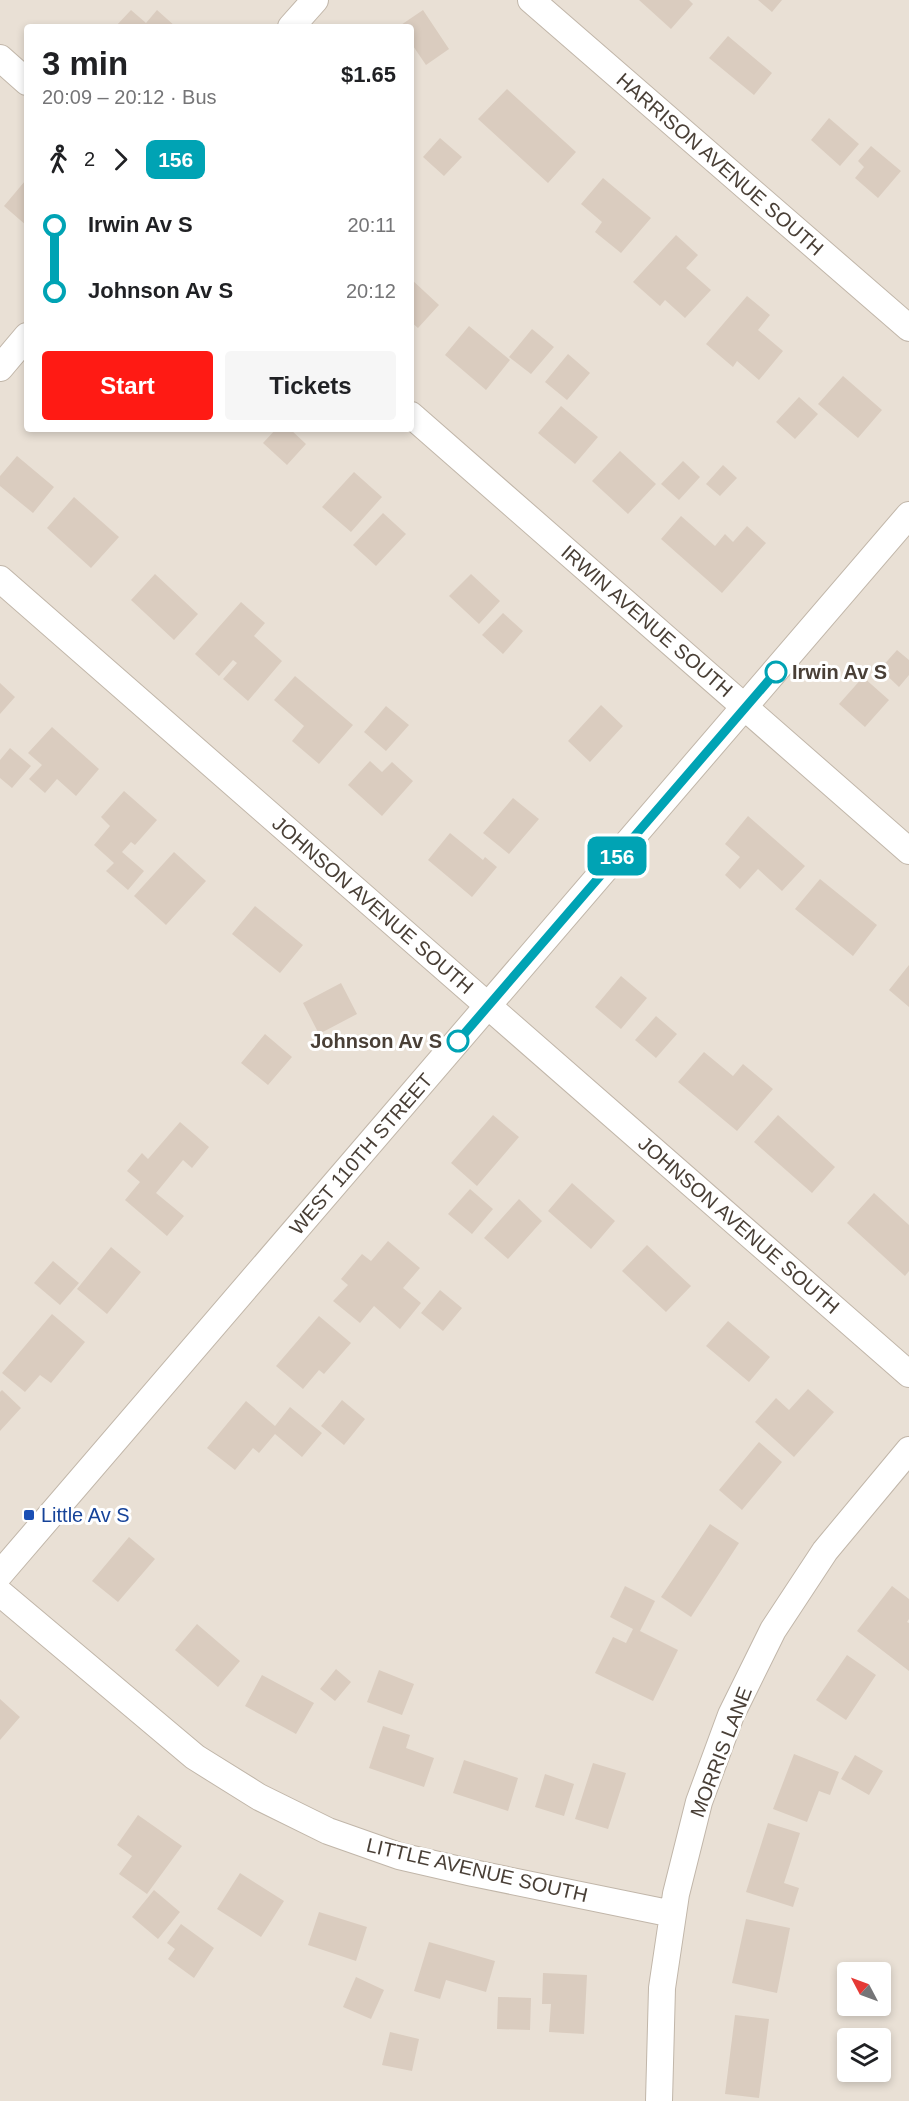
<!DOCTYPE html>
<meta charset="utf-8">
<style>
body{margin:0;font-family:Helvetica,sans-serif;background:#f6f6f6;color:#202124;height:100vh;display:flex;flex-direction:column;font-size:22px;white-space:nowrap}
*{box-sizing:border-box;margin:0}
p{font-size:20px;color:#757577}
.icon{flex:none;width:33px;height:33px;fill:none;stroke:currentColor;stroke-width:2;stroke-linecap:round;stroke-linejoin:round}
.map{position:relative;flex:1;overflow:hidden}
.drawer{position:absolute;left:24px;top:24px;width:390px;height:408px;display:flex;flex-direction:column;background:#fff;border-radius:6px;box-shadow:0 3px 9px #0003}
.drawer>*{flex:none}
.badge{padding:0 12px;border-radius:9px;font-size:21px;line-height:39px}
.needle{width:39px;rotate:311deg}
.fabs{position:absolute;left:837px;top:1962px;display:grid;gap:12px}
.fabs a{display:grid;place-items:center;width:54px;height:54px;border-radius:6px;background:#fff;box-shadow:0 3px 9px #0003;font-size:30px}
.map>.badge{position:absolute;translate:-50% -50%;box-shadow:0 0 0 3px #fff}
.legs{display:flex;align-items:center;gap:9px;height:66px;padding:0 18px;font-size:20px}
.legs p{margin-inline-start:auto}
.head{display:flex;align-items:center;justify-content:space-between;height:102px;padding:0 18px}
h1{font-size:33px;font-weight:700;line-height:45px}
.action{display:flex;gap:12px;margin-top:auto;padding:12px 18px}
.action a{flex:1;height:69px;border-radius:6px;background:#ff1a14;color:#fff;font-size:24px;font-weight:700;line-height:69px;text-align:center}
.action a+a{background:#f6f6f6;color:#202124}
ul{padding:0 18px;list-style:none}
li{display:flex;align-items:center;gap:21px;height:66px;font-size:22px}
li i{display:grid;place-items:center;width:9px;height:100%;margin:0 8px;background:currentColor}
li i::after{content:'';width:15px;height:15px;margin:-8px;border:4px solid;border-radius:50%;background:#fff}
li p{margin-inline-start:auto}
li:first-child i{background:linear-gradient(#0000 50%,currentColor 0)}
li:last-child i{background:linear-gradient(currentColor 50%,#0000 0)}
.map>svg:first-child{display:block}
.residential{fill:#e9e0d5;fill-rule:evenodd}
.building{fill:#daccbf}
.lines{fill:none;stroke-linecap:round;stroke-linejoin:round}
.minor-casing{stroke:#c1b6a9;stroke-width:28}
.minor{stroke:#fff;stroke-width:26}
.line-1-casing{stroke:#fff;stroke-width:14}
.line-1{stroke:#00a3b4;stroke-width:9}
.stop-1-dot{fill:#fff;stroke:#00a3b4;stroke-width:3}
.transit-dot{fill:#1a4fb4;stroke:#fff;stroke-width:2}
.labels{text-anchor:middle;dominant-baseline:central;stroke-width:6;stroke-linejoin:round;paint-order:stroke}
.street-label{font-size:20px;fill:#493f36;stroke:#fff}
.stop-label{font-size:20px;font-weight:bold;fill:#493f36;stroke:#fff;text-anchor:start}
.transit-label{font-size:20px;fill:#164399;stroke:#fff;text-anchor:start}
</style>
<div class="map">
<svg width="909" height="2101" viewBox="0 0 909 2101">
<rect width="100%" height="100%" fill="#f5efe8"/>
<path class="residential" d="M0,0h909v2101h-909zM27,27h384v402h-384zM848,1972h32v34h-32zM848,2038h32v34h-32z"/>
<path class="building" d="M639,0h50l4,4 -22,25z
M758,0h24l-10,12z
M131,10l15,13 11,-13 19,17h-61z
M423,10l26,39 -23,16 -15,-22v-16h-13z
M728,36l44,37 -18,22 -45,-37z
M507,89l69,63 -28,31 -70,-64z
M829,118l30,26 -19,22 -29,-26z
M440,138l22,19 -18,19 -21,-19z
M871,146l30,25 -23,27 -23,-20 9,-11 -6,-6z
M603,178l48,40 -30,35 -26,-21 7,-10 -21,-18z
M25,181l2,2v43l-23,-20z
M676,235l22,20 -12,13 25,22 -26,28 -20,-18 -5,6 -27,-24z
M411,279l28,26 -21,23 -7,-6z
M747,296l23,19 -12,15 25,21 -24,29 -22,-19 -4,6 -27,-23z
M469,326l41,34 -24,30 -41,-35z
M532,329l22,18 -23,27 -22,-17z
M568,354l22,19 -23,27 -22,-18z
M843,376l39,34 -24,28 -40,-34z
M799,397l19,17 -23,25 -19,-17z
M561,406l37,31 -23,27 -37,-31z
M276,429h14l16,15 -19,21 -24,-22z
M620,451l36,33 -28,30 -36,-33z
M17,456l37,31 -21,26 -33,-27v-10z
M683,461l17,16 -21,23 -18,-16z
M723,465l14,13 -17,18 -14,-12z
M354,472l28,25 -31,35 -29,-25z
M74,497l45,40 -28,31 -44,-40z
M383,513l23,21 -30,32 -23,-21z
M681,516l34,30 10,-12 8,8 14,-16 19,17 -44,50 -61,-54z
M155,574l43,40 -24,26 -43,-40z
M471,574l29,27 -21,23 -30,-28z
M241,602l24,21 -11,13 28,25 -34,40 -25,-22 14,-16 -4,-3 -14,16 -24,-22z
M503,613l20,18 -20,23 -21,-19z
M897,650l12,10v15l-10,12 -19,-18z
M295,676l58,49 -34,39 -27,-23 12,-15 -30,-26z
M863,677l26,23 -24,27 -26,-23z
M0,683l15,14 -15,17z
M601,705l22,21 -33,36 -22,-21z
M386,706l23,19 -23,26 -22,-19z
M52,727l47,42 -23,27 -19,-17 -12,14 -16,-14 13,-14 -14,-12z
M10,748l21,18 -19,22 -12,-10v-18z
M370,761l12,11 10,-10 21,19 -31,35 -34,-31z
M124,791l33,29 -22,25 -4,-3 -9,10 22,19 -16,19 -22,-19 8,-8 -20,-18 16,-19 -9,-9z
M513,798l26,21 -30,35 -26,-21z
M748,816l57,50 -23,25 -24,-22 -18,20 -15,-14 15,-18 -15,-13z
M450,833l33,27 2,-3 12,10 -25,30 -44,-37z
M174,852l32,29 -40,44 -32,-29z
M820,879l57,46 -24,31 -58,-47z
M255,906l48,39 -23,28 -48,-39z
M909,965v42l-20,-17z
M621,976l26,22 -26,31 -26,-22z
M341,983l16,31 -38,20 -16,-31z
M656,1016l21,18 -21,24 -21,-18z
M265,1034l27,23 -24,28 -27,-22z
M704,1052l29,24 10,-12 30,25 -36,42 -59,-49z
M493,1115l26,22 -42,49 -26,-23z
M778,1115l57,52 -23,26 -58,-51z
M180,1122l29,25 -17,21 -9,-8 -27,33 28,23 -17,20 -42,-36 15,-18 -13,-11 15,-18 6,6z
M572,1183l43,38 -24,28 -43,-38z
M470,1189l23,20 -21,25 -24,-20z
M874,1193l35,32v46l-4,5 -58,-53z
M519,1199l23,22 -34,38 -24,-21z
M388,1241l32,27 -17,20 18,15 -21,26 -26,-23 -14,17 -27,-22 15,-16 -7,-6 21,-25 9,7z
M647,1245l44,41 -25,26 -44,-41z
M111,1247l30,25 -34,42 -30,-25z
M53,1261l26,22 -19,22 -26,-22z
M440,1290l22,18 -19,23 -22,-18z
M52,1314l33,28 -34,41 -11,-8 -15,17 -23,-19z
M319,1316l32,27 -27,31 -5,-4 -16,19 -27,-23z
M728,1321l42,36 -21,25 -43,-36z
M808,1389l26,23 -40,45 -39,-35 21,-24 13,12z
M2,1390l19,18 -21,23v-39z
M342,1400l23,19 -21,26 -23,-19z
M246,1401l29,25 15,-19 32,26 -20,24 -27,-23 -16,19 -6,-5 -18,22 -28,-22z
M759,1442l23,20 -40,48 -23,-20z
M710,1524l29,19 -48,74 -30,-20z
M129,1537l26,22 -37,43 -26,-21z
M625,1586l30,15 -15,30 38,19 -25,51 -58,-28 18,-36 13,6 7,-14 -23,-12z
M892,1586l17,13v20l-2,3 2,1v48l-52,-40z
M197,1624l43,37 -22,26 -43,-37z
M847,1655l29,20 -30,45 -30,-20z
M336,1669l15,13 -16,19 -15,-12z
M379,1670l35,14 -12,31 -35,-13z
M262,1675l52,28 -18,31 -51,-28z
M0,1699l20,18 -20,23z
M383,1726l27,9 -4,13 28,10 -10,29 -55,-19z
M794,1754l45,18 -9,23 -11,-4 -12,31 -34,-13z
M855,1755l28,16 -14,24 -28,-16z
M464,1760l54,18 -10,33 -55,-18z
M593,1763l33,10 -18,56 -33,-10z
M545,1774l29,10 -10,32 -29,-9z
M138,1815l44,31 -35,48 -28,-20 13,-18 -15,-11z
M768,1823l32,10 -16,50 15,5 -6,19 -47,-15z
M240,1873l44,28 -23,36 -44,-28z
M154,1890l26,22 -22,27 -26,-22z
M319,1912l48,15 -11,34 -48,-16z
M746,1919l44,9 -13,65 -45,-10z
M181,1924l33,24 -20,30 -26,-19 7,-10 -8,-6z
M429,1942l66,19 -9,31 -40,-12 -6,19 -26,-8z
M543,1973l44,2 -3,59 -35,-2 2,-28h-9z
M843,1975h5v31h27v6l-34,-3z
M356,1977l28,13 -13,29 -28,-12z
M498,1997l33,1 -1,32 -33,-1z
M735,2015l34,4 -10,79 -34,-4z
M390,2032l29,7 -7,32 -30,-6z"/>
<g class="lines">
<g class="minor-casing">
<path id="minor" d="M531,0l378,328
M291,27l24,-27
M0,58l27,24
M0,368l27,-32
M411,415l498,436
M0,579l909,795
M0,1574l909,-1059
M0,1593l195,164 64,40 69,34 71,25 74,17 200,41
M659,2101l3,-113 14,-94 23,-92 32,-87 42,-85 52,-79 84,-101"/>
</g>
<use href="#minor" class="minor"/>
</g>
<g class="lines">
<g class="line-1-casing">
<path id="line-1" d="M458,1041l318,-369"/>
</g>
<use href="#line-1" class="line-1"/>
</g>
<g class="stop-1-dot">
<circle cx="776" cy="672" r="10"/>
<circle cx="458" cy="1041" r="10"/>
</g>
<rect class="transit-dot" x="23" y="1509" width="12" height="12" rx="3"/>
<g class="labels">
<g class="street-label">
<text transform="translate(720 164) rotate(41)">HARRISON AVENUE SOUTH</text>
<text transform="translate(647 621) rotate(41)">IRWIN AVENUE SOUTH</text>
<text transform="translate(373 905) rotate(41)">JOHNSON AVENUE SOUTH</text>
<text transform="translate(361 1154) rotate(-49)">WEST 110TH STREET</text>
<text transform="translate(739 1225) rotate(41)">JOHNSON AVENUE SOUTH</text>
<text transform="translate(721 1752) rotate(-69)">MORRIS LANE</text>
<text transform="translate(477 1870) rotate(13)">LITTLE AVENUE SOUTH</text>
</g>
<g class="stop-label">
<text x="792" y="672">Irwin Av S</text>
<text x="442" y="1041" text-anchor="end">Johnson Av S</text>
</g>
<g class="transit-label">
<text x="41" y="1515">Little Av S</text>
</g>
</g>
</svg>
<div class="fabs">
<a><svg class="needle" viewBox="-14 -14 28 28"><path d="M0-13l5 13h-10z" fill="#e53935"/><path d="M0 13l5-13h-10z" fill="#757577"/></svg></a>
<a><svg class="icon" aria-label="layers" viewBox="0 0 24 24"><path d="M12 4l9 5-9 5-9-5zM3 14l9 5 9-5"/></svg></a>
</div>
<b class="badge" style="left:617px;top:856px;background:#00a3b4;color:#fff">156</b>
<section class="drawer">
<div class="head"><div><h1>3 min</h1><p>20:09 – 20:12 · Bus</p></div><b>$1.65</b></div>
<div class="legs"><svg class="icon" aria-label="walk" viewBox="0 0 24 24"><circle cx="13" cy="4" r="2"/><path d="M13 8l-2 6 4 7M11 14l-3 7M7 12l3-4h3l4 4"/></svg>2<svg class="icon" aria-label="forward" viewBox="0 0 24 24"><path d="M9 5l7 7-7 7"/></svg><b class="badge" style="background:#00a3b4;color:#fff">156</b></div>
<ul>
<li><i style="color:#00a3b4"></i><b>Irwin Av S</b><p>20:11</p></li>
<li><i style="color:#00a3b4"></i><b>Johnson Av S</b><p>20:12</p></li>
</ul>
<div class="action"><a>Start</a><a>Tickets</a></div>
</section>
</div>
